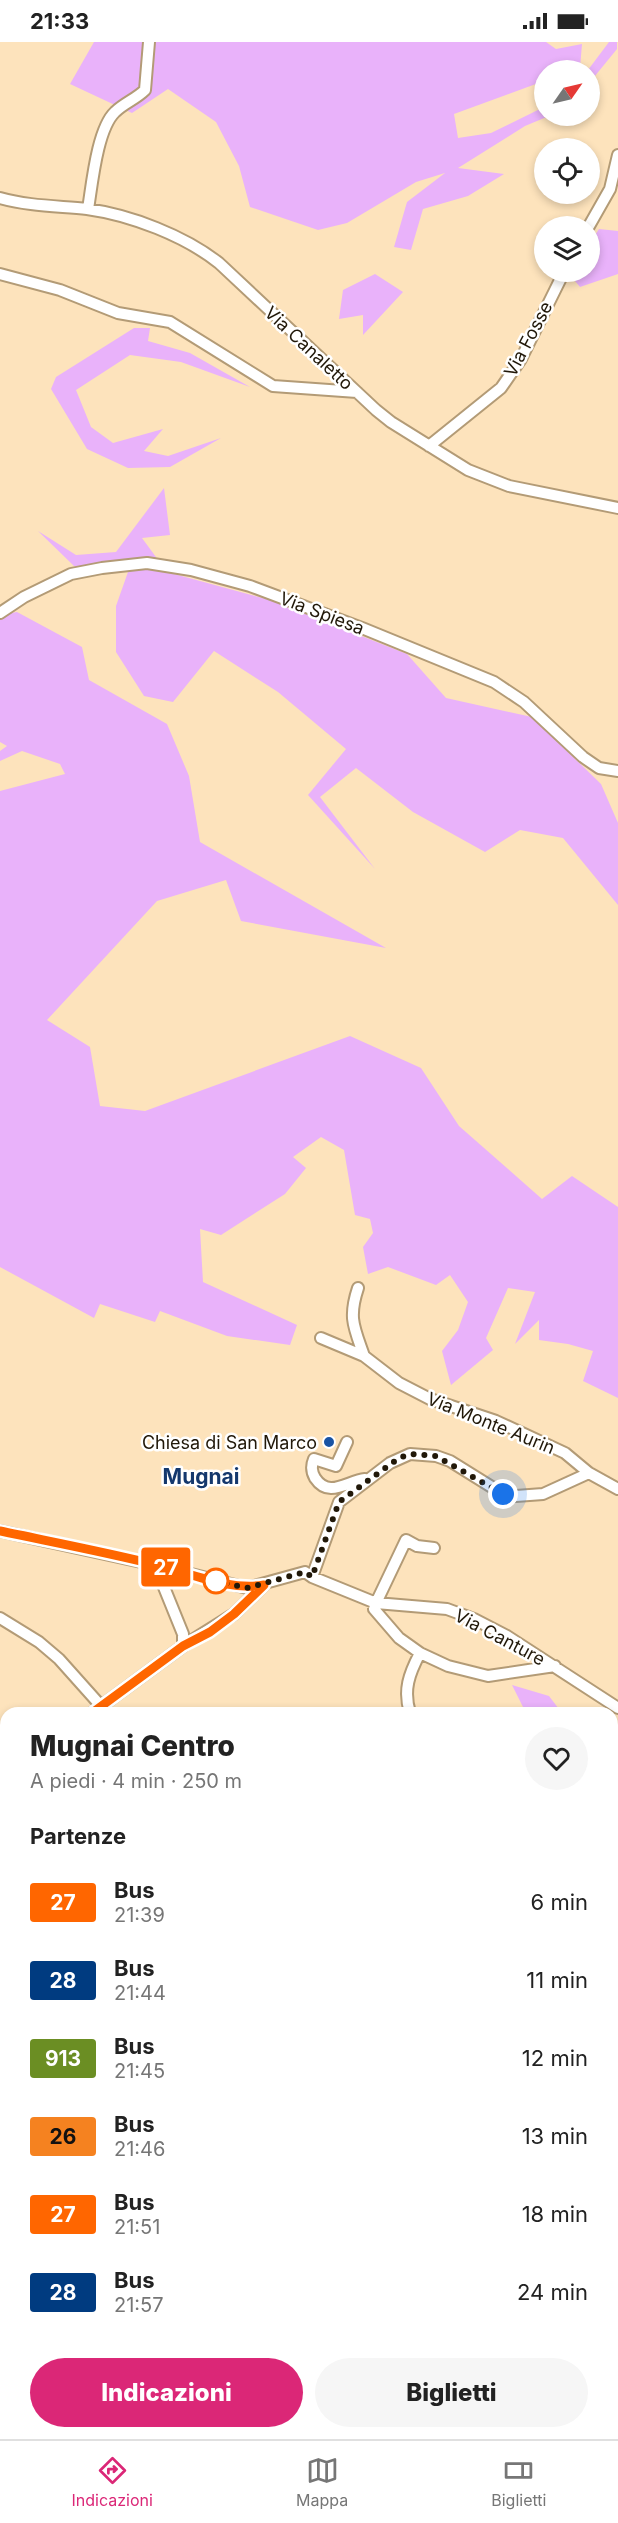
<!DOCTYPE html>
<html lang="it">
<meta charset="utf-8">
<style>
body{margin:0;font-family:Inter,sans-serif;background:#f6f6f6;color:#222;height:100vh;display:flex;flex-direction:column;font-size:22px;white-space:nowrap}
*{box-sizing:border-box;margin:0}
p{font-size:20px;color:#767676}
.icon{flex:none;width:33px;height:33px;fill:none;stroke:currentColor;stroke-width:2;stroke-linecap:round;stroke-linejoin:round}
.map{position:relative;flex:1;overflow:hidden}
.side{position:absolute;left:0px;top:1665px;width:618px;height:732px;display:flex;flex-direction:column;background:#fff;border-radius:18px 18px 0 0;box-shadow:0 3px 9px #0003}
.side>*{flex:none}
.badge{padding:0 12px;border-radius:4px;font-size:21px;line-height:39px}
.needle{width:39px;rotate:56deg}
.controls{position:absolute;left:534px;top:18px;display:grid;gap:12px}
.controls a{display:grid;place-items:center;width:66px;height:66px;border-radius:50%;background:#fff;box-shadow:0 3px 9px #0003;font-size:30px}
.you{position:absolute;width:30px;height:30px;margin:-15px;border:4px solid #fff;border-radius:50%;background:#1a73e8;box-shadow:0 0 0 9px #1a73e833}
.map>.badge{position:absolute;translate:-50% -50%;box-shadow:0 0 0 3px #fff}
h2{padding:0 30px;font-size:22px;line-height:54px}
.round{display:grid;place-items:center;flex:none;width:63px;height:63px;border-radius:32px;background:#f6f6f6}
.overview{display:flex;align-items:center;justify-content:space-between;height:102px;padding:0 30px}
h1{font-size:28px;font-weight:800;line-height:45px}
.primary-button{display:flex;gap:12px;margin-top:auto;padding:12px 30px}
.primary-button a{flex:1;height:69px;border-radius:36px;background:#db2777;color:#fff;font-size:24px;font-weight:800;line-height:69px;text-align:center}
.primary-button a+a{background:#f6f6f6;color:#222}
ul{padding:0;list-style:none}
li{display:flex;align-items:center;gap:18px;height:78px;padding:0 30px}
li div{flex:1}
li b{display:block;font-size:22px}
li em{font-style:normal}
li .badge{min-width:66px;font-weight:700;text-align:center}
.status{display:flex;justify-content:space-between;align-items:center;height:42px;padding:0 30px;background:#fff;direction:ltr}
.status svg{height:16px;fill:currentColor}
.dock{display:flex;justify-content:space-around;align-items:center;height:84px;border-top:2px solid #e0e0e0;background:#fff;font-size:16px;color:#767676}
.dock a{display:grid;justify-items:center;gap:3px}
.dock .current{color:#db2777}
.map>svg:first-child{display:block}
.green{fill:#e9b2fa}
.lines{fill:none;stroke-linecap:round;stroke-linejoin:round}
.stream{stroke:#4ae0e5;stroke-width:3}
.minor-casing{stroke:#b39b76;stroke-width:14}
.minor{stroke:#fff;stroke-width:10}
.line-casing{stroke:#fff;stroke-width:14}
.line{stroke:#f60;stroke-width:9}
.walk{stroke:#211809;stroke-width:6;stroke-dasharray:0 10.8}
.poi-dot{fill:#1953a4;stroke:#fff;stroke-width:2}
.stop-dot{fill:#fff;stroke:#f60;stroke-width:3}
.labels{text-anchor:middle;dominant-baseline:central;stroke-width:5;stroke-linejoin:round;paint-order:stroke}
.street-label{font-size:18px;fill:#211809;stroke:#fff}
.poi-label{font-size:18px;fill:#211809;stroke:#fff;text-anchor:end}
.quarter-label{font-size:21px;font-weight:bold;fill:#14386d;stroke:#fff}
</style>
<div class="status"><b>21:33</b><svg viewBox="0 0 49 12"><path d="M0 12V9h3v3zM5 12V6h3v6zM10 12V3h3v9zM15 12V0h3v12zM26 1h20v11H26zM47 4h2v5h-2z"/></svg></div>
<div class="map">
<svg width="618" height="2397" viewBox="0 0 618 2397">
<rect width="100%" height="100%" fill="#fde3bc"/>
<path class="green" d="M94,0h452l10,7 26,-5 -2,24 -8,2h-28v11l-90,33 4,24 33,-5 53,-26v9h5l-24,10 -67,42 46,6 -36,22 -45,13 -12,41 -17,-3 13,-45 38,-29 -29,9 -69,41 -29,7 -68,-23 -11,-41 -23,-44 -48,-33 -36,24 -62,-29z
M609,0h8v7l-27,33v-12h-2z
M599,187l19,2v43l-38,13 -10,-12 2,-3h18v-29z
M375,232l28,18 -40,43v-20l-24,4 4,-29z
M134,286h16l-2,13 42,12 60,34 -69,-25 -51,-7 -54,35 15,37 22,16 50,-14 -19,22 24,5 53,-18 -51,29 -42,1 -41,-19 -36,-60 5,-12z
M164,446l6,47 -28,3 25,34 106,29 134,53 39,44 86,19 69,67 17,39v82l-55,-67 -43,-8 -35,22 -72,-40 -57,-44 -36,29 55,72 -67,-74 38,-46 -68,-57 -64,-41 -41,51 -29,-6 -28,-44v-46l12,-34 -54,-6 -36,-35 38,24 40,-3z
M17,570l65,35 7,33 78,44 22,52 11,66 186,106 -145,-27 -15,-41 -69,21 -110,119 43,27 10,59 45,5 205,-75 71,32 38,58 83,73 30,-23 46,31v191l-35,-17 10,-30 -25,-7 -29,-4v-20l-24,24 20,-52 -27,-4 -22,50 7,12 -42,35 -9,-34 16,-21 10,-28 -18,-27 -14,10 -48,-18 -20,7 -5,-27 10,-14 -3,-14 -15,-4 -11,-65 -23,-13 -28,20 13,11 -21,26 -64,41 -21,-6 3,53 94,43 -7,20 -63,-9 -67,-25 -5,11 -55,-18 -6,14 -94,-51v-476l65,-17 -5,-10 -38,-13 -22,10v-10l7,-5 -7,-4v-127z
M512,1643l37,11 13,17h-36z
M612,2100l6,14v101l-6,-9z
M618,2276v83l-6,3v-80z
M307,2391h65l13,6h-77z"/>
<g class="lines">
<path class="stream" d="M612,2120l6,10
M618,2153v12
M612,2351l6,3"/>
<g class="minor-casing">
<path id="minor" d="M0,156c28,8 58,8 87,11 44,6 98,27 132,54l157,147 15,12 77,48 41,16 109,22
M88,167c4,-24 9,-80 27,-97 9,-9 21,-13 30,-22l4,-48
M589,184l21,-37 8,-34
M0,232l60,16 58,23 52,9 103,64 84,6
M429,404l72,-58 20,-29 43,-87
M0,571l24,-16 47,-23 31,-6 45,-5 44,7 59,16 112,42 132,54 30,20 59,55 16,11 19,3
M358,1246c-10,30 -4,39 6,68
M321,1296l43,18 35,27 31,16 66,22 69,32 24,20 29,16
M347,1400l-11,24 -22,-7c-3,7 -3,12 1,19 14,21 32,3 50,1
M0,1489l155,34 92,23 58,-16 7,5 64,26 71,6 27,10 33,17 111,72
M434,1506l-17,-2 -11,-6 -30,63 -2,6 25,29 21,15 28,13 40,10 67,-10
M155,1523l28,69v12
M312,1535l27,-75 51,-39 20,-9 26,2 14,5 53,33 13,2 27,-2 46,-21
M0,1576l39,24 20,17 42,47
M92,1671l91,-67 51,-32 30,-29
M410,1671c-7,-23 -1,-39 10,-60
M0,1762l6,-11"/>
</g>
<use href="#minor" class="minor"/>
</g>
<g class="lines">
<g class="line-casing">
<path id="line" d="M0,1489c52,11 105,21 157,34 33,8 72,26 107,20l-30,29 -24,18 -27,14 -91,67"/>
</g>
<use href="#line" class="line"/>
<path class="walk" d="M216,1539l31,7 58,-16 7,5 27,-75 60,-44 11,-4 26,2 67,38"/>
</g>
<circle class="poi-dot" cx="329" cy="1400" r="6"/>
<circle class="stop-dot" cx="216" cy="1539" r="12"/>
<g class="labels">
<g class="street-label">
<text transform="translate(528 297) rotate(-62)">Via Fosse</text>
<text transform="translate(309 306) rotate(43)">Via Canaletto</text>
<text transform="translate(322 571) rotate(21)">Via Spiesa</text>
<text transform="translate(491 1381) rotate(22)">Via Monte Aurin</text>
<text transform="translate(500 1595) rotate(28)">Via Canture</text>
</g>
<g class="poi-label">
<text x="317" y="1400">Chiesa di San Marco</text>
</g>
<g class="quarter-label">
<text x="201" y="1434">Mugnai</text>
</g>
</g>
</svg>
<div class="controls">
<a><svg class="needle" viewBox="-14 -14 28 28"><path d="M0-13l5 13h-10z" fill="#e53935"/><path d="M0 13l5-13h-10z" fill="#767676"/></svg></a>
<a><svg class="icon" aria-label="locate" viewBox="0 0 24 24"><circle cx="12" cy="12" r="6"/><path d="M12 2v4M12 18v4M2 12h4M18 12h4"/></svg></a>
<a><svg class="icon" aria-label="layers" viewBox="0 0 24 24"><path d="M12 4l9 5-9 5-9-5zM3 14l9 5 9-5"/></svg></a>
</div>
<div class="you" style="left:503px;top:1452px"></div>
<b class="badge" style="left:166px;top:1525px;background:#f60;color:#fff">27</b>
<section class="side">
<div class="overview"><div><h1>Mugnai Centro</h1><p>A piedi · 4 min · 250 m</p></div><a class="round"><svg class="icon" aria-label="heart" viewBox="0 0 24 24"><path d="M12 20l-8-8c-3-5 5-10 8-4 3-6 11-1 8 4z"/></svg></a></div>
<h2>Partenze</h2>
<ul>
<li><span class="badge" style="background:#f60;color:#fff">27</span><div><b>Bus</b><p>21:39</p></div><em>6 min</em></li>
<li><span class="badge" style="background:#003b80;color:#fff">28</span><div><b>Bus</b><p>21:44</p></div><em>11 min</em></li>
<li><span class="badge" style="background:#6b8e23;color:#fff">913</span><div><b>Bus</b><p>21:45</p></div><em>12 min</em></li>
<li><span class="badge" style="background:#f58220;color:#111">26</span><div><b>Bus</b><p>21:46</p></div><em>13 min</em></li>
<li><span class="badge" style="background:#f60;color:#fff">27</span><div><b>Bus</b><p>21:51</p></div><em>18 min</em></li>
<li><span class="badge" style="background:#003b80;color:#fff">28</span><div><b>Bus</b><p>21:57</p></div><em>24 min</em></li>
</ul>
<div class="primary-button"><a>Indicazioni</a><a>Biglietti</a></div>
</section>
</div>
<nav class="dock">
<a class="current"><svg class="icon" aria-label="directions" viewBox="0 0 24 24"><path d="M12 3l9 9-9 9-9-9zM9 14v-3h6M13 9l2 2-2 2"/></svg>Indicazioni</a>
<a><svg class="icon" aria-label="map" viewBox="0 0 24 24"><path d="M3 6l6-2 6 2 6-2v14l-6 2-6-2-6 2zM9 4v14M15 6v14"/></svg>Mappa</a>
<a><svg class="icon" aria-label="tickets" viewBox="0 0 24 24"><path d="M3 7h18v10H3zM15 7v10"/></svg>Biglietti</a>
</nav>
